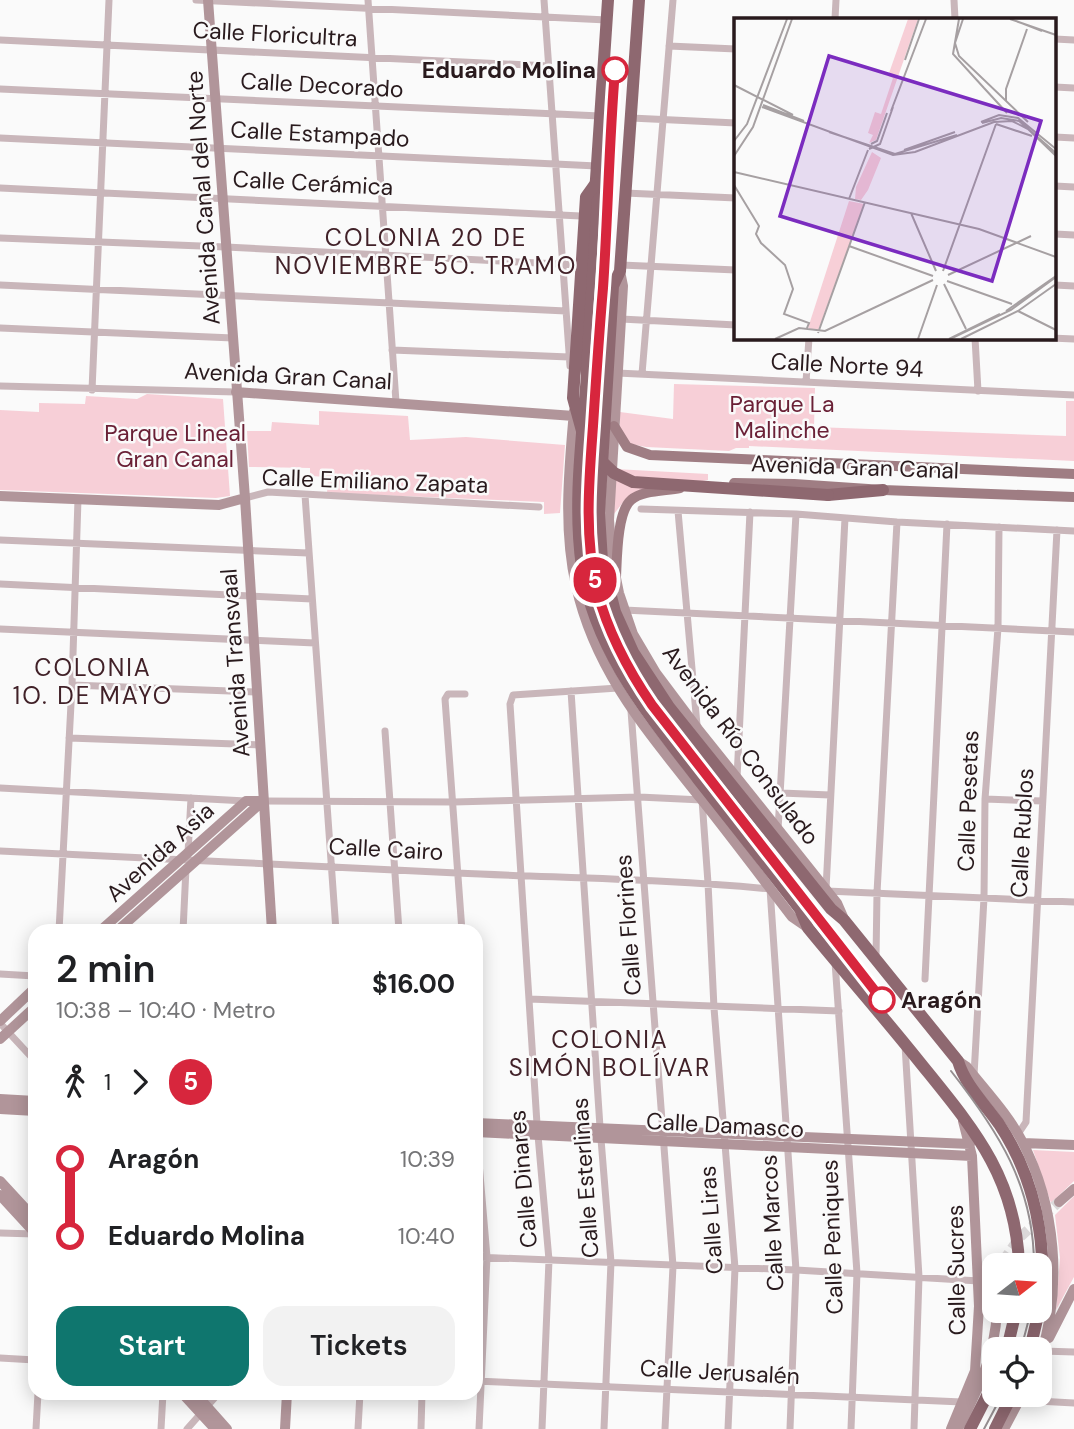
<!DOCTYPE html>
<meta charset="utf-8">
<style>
body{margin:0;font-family:"DM Sans",sans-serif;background:#f2f2f2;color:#202124;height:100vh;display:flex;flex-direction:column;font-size:26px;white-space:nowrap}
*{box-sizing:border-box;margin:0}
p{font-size:23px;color:#757577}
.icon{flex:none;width:38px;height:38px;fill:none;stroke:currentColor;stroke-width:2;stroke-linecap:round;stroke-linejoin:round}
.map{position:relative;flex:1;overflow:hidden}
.panel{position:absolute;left:28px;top:924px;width:455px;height:476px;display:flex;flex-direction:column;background:#fff;border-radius:21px;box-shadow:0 4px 18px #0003}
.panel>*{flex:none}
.badge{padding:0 14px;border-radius:23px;font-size:24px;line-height:46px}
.needle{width:46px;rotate:73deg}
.tools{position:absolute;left:982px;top:1253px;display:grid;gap:14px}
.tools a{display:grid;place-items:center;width:70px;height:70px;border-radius:14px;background:#fff;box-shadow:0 4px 18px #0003;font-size:35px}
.map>.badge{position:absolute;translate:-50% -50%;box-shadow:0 0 0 4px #fff}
.legs{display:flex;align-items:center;gap:10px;height:77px;padding:0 28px;font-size:23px}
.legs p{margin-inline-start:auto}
.head{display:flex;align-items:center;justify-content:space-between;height:119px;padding:0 28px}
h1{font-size:38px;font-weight:600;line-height:52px}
.action{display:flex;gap:14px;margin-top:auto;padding:14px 28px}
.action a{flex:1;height:80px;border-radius:21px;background:#0f766e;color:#fff;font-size:28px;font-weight:600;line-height:80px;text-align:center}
.action a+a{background:#f2f2f2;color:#202124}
ul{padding:0 28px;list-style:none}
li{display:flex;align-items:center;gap:24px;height:77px;font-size:26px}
li i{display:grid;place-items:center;width:10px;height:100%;margin:0 9px;background:currentColor}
li i::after{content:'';width:18px;height:18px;margin:-9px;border:5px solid;border-radius:50%;background:#fff}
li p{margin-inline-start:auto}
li:first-child i{background:linear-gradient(#0000 50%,currentColor 0)}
li:last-child i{background:linear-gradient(currentColor 50%,#0000 0)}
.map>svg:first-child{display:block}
.green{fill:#f7cfd7}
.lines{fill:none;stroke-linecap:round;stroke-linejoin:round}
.secondary-tunnel{stroke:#dbd8d9;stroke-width:10;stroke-dasharray:10 5;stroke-linecap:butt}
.street{stroke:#c9b6ba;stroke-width:7}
.secondary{stroke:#b1959a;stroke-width:10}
.primary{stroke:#9f7d83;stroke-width:10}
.highway{stroke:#8e6870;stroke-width:12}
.rail{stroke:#958e90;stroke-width:2}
.highway-bridge{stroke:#8e6870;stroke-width:12}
.line-1-casing{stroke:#fff;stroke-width:16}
.line-1{stroke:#d7263d;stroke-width:10}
.stop-1-dot{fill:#fff;stroke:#d7263d;stroke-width:3.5}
.labels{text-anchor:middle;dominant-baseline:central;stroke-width:5;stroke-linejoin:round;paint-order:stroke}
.street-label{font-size:23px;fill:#291a1d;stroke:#fafafa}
.stop-label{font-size:23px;font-weight:bold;fill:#291a1d;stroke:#fafafa;text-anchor:end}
.park-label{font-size:23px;fill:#6a2036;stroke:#fafafa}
.neighbourhood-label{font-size:24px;letter-spacing:2px;fill:#412128;stroke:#fafafa}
.inset-road{fill:none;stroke:#a6a0a2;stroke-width:2}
.view{fill:#7b2cbf;fill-opacity:0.15;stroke:#7b2cbf;stroke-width:3.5}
.inset-edge{fill:none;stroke:#291a1d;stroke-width:3.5}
</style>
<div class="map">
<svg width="1074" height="1429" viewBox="0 0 1074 1429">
<rect width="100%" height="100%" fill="#fafafa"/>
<path class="green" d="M674,384l141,4 -1,39 252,9v-35h8v60l-325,-15v2h-13l-7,3 -83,-4 -26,-5v-30l53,7z
M147,394l76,5 7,97 -14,2 -216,-8v-80l39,2v-9l46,1 1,-8 51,3z
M319,411l89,5 2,24 56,-3 99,8 -5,68 -16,1v-12l-217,-9 1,-16 -18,-1v-8l-61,-1 -2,-36h24l1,-9 47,3z
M615,469l93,5v6l-71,13 -13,8 -10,13z
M1033,1150l41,2v29l-23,22z
M1074,1196v81l-18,33 4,-52 -5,-43z"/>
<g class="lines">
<path class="secondary-tunnel" d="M1003,1261l16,-23 40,-36"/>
<path class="street" d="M196,0l411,20
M368,0l28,402
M544,0l26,366
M954,0l1,19
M835,19l1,-19
M1055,39l19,1
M0,40l549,26
M669,46l67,3
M1055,87l19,1
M0,89l600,27
M631,118l105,5
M1055,137l19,1
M0,138l597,28
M1055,186l19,1
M0,188l581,28
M625,193l111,5
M1055,234l19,1
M0,238l226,9 353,18
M621,265l115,5
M0,285l566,26
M1055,285l19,1
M621,319l115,6
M0,328l233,10
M975,338l3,53
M1051,338l23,1
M392,350l177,7
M617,373l457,22
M642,374l31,-374
M806,382l3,-44
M0,386l236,6
M92,390l17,-390
M305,495l31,436
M245,498l23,-6 271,15
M641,509l155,5 101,8 177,9
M678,511l19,214
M0,540l308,13
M0,584l312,15
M624,610l450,22
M0,629l315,14
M72,685l185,7
M571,691l29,436 11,135 -7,167
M631,711l42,555 -8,163
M385,731l14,200
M69,738l191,7
M737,778l13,-266
M0,788l246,13
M781,793l49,2
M985,799l57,2
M263,801l191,1 185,-5 63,3 6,83 6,125 21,260 -7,161
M778,830l18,-316
M0,851c152,8 305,14 457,22 104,5 209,6 313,16l26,381 -6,159
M188,853l3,-55
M826,889l19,-371
M827,891l247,11
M59,931l13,-246 6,-186
M183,931l3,-63
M462,931l-17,-232 3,-5h17
M876,958l1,-65 20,-371
M835,962l22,311 -6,156
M0,974l35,2
M925,979l22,-455
M529,999l310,12
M0,1023l35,38
M905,1045l14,232 -5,152
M974,1075l10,-177 1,-99 13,-171 1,-101
M476,1127l11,130 -8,172
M1018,1134l8,-12 31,-592
M0,1233l35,1
M476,1257l320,13 183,11
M1042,1351l32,1
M0,1358l35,2
M476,1381l486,21
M1019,1400l55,3
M36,1429l2,-36
M161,1429l2,-36
M187,1429l32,-36
M358,1429l2,-36
M421,1429l1,-36
M542,1429l7,-169 -12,-136 -27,-420 3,-9 105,-7"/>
<path class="secondary" d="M208,0l37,498 27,433
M620,271l3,15 -14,234 3,38 7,35 14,41 23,39 42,56 139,174 7,16
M236,392l338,24
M574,411c-5,58 -11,118 2,175 19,86 72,146 125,213 31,39 61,79 91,118l16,11
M0,496l219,9 26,-7
M100,931l146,-130h17
M117,931l146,-130
M0,1021l35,-33
M0,1039l35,-32
M958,1061l9,6c19,24 41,47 55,74 34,65 41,147 18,216
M0,1099l35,2
M0,1109l35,2
M476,1123l494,21
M476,1132l496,24
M1023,1143l51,2
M0,1181l35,38
M0,1195l35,38
M1059,1202l15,-13
M1001,1265l2,-4
M1049,1338l25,-49
M182,1393l33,36
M195,1393l32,36
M285,1429l2,-36
M951,1429l24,-58 4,-65 -7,-150 -9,-35
M958,1429c20,-39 37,-74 39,-118
M1004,1429l18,-34"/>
<path class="primary" d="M614,426l13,21 23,8 424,19
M734,483l60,1 89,6 191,7
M616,577c1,-19 1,-65 15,-77 11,-10 35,-9 49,-12"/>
<path class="highway" d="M608,0l-24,358 3,17c-5,64 -14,129 -5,192 13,84 66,147 116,212 34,43 68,86 102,130l8,19c36,44 74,87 110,132 53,66 98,115 101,205
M639,0l-19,271 -7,15 -14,227 3,48 13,51 18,40 36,55 162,202 13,11 114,141c7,24 27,43 41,63 36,54 49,119 41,182
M828,495l55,-5
M1007,1349l9,-38
M1030,1349l9,-38
M970,1429l24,-47
M995,1429l17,-34"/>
<path class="rail" d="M609,146l-4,108 -17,243 2,53 7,41 18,51 28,50 190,246
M951,1071c47,60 83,115 83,194
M1021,1349l10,-38
M984,1429l18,-34"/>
<path class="highway-bridge" d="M596,183l-10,14 -13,201 9,33 16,27 16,15 19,9 195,13"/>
</g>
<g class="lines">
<g class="line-1-casing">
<path id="line-1" d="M615,70c-6,72 -7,145 -12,218 -4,46 -7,92 -10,138 -4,55 -9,110 4,165 11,41 31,79 55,114l230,295"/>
</g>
<use href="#line-1" class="line-1"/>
</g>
<g class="stop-1-dot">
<circle cx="615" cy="70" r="12"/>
<circle cx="882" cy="1000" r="12"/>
</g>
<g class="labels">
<g class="street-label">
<text transform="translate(275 34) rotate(3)">Calle Floricultra</text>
<text transform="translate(322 85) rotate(3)">Calle Decorado</text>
<text transform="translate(320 134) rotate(3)">Calle Estampado</text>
<text transform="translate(313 183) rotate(3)">Calle Cerámica</text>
<text transform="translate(203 198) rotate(-94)">Avenida Canal del Norte</text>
<text transform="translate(847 365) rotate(3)">Calle Norte 94</text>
<text transform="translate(288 376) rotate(3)">Avenida Gran Canal</text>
<text transform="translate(855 467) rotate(2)">Avenida Gran Canal</text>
<text transform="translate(375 481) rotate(2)">Calle Emiliano Zapata</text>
<text transform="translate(235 663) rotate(-94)">Avenida Transvaal</text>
<text transform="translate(741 745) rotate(53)">Avenida Río Consulado</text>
<text transform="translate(968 801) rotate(-88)">Calle Pesetas</text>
<text transform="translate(1022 833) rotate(-87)">Calle Rublos</text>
<text transform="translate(386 849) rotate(3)">Calle Cairo</text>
<text transform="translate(160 852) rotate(-42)">Avenida Asia</text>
<text transform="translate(628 925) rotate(-94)">Calle Florines</text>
<text transform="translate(725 1125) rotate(3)">Calle Damasco</text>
<text transform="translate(585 1178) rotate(-94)">Calle Esterlinas</text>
<text transform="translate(523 1179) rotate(-95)">Calle Dinares</text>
<text transform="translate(711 1220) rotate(-94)">Calle Liras</text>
<text transform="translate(772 1223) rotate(-93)">Calle Marcos</text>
<text transform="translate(832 1237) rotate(-92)">Calle Peniques</text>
<text transform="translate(956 1270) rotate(-91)">Calle Sucres</text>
<text transform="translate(720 1372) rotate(3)">Calle Jerusalén</text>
</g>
<g class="stop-label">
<text x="596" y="70">Eduardo Molina</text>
<text x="901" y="1000" text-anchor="start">Aragón</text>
</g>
<g class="park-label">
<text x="782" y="404">Parque La<tspan x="782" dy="26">Malinche</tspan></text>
<text x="175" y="433">Parque Lineal<tspan x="175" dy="26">Gran Canal</tspan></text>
</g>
<g class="neighbourhood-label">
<text x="426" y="237">COLONIA 20 DE<tspan x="426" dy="28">NOVIEMBRE 5O. TRAMO</tspan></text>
<text x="93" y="667">COLONIA<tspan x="93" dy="28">1O. DE MAYO</tspan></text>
<text x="610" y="1039">COLONIA<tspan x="610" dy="28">SIMÓN BOLÍVAR</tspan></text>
</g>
</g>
<g transform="translate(734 18)">
<rect width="322" height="322" fill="#fafafa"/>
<path d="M174,1h10l-42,121 -7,3 4,-8 -5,-2 7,-21 6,2 12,-36 -5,-2zM138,134l9,6 -13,32 -7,10 -6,-1 1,-12zM115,183l15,3 -46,127 -10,-3z" fill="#f7cfd7"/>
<path class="inset-road" d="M225,1l-6,35 31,34M229,1l-8,24 4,13 69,66M276,1l46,16M282,3l26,10M171,42l14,-41M0,67l59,30M250,70l23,25M272,83v-12l21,-60M29,87l41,16M28,89l131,48 22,-3 79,-30 18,-1 16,8 28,27M157,93l35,-92M247,104l18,-7 19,3 38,31M248,105l19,-5 18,3 37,32M262,106l36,12M95,114l66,22 62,-19M0,123l13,-17 40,-105M137,126l6,-3 10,-28M135,131l11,-5 13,-37M170,132l51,-18M0,138l19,-29 39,-108M0,154l245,57 77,28M0,167l25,41 -3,8 5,9 24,22 8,24 -9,25 25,9 -2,5M115,181l19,-49M177,195l25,58M115,228l84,30M209,253l53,-147M214,257l83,-39M213,263l65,23M210,266l22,45M272,293l50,-35M284,293l38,19M84,315l47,-131M41,321l24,-11 26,3 108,-51M184,321l19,-54M215,321l51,-25M216,321l61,-29 45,-33M227,321l57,-28 38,-27"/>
<path class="view" d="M95,38l212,65 -49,160 -212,-65z"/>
<rect width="322" height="322" class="inset-edge"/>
</g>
</svg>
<div class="tools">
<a><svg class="needle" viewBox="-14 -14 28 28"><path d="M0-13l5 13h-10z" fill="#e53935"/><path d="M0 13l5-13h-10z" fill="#757577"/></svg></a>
<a><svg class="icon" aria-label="locate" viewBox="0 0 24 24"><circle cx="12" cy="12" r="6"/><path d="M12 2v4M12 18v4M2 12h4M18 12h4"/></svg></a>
</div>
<b class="badge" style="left:595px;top:580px;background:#d7263d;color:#fff">5</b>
<section class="panel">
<div class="head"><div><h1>2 min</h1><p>10:38 – 10:40 · Metro</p></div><b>$16.00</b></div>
<div class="legs"><svg class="icon" aria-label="walk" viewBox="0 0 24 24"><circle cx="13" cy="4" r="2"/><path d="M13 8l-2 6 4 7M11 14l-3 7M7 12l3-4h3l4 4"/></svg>1<svg class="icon" aria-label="forward" viewBox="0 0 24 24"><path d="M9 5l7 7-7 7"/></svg><b class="badge" style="background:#d7263d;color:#fff">5</b></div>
<ul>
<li><i style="color:#d7263d"></i><b>Aragón</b><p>10:39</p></li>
<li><i style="color:#d7263d"></i><b>Eduardo Molina</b><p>10:40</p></li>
</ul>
<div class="action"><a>Start</a><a>Tickets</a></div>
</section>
</div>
